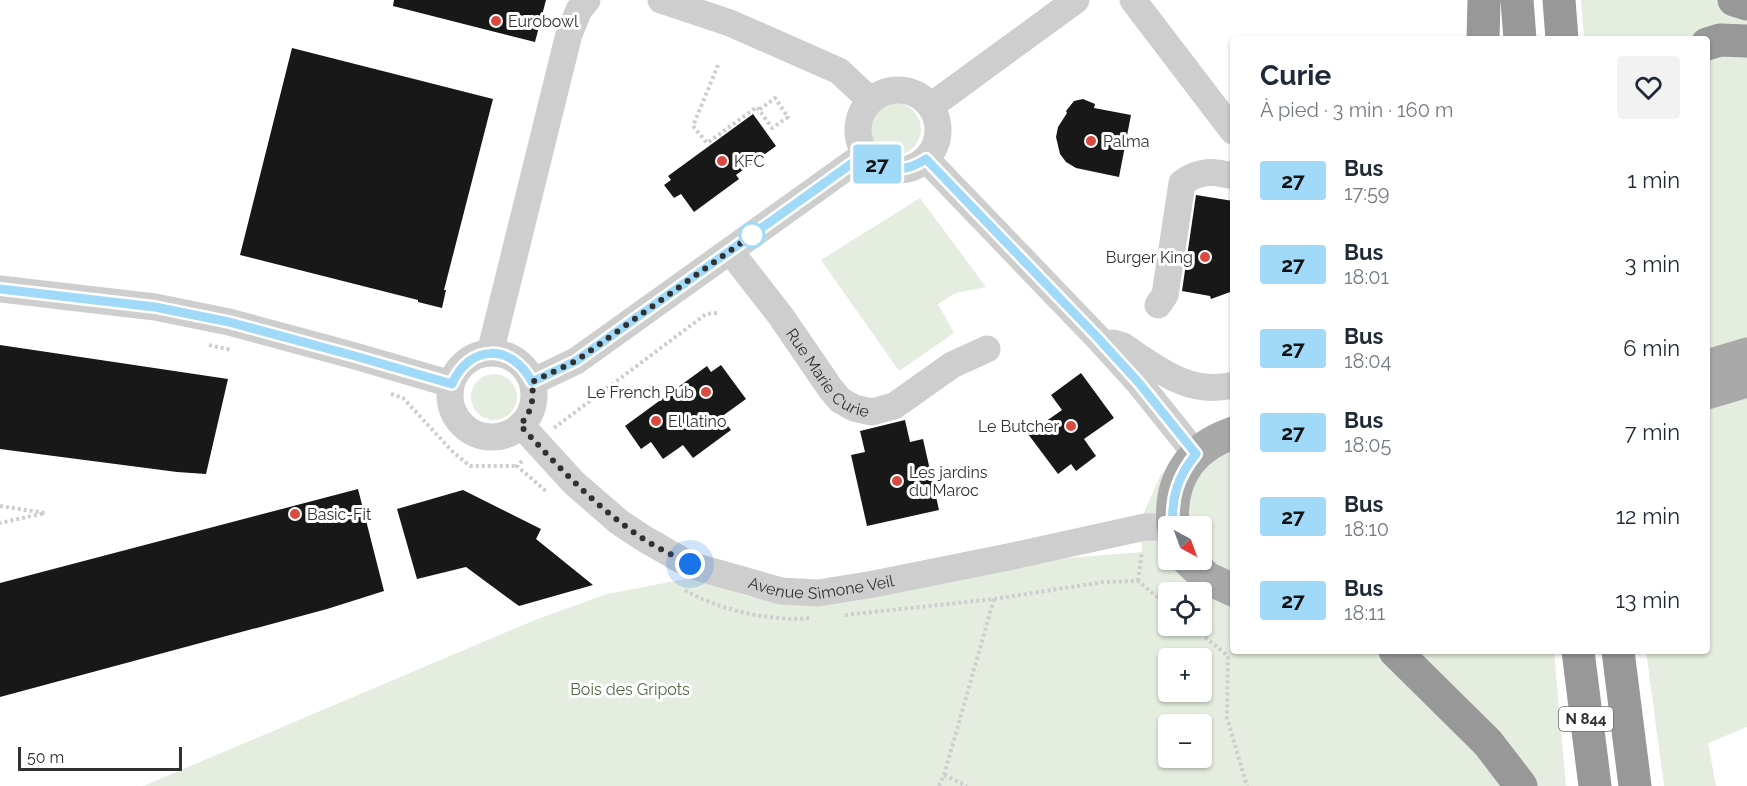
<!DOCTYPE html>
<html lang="fr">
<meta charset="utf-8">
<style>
body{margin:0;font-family:Raleway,sans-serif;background:#f2f2f3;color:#1f2937;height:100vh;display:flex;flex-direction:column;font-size:22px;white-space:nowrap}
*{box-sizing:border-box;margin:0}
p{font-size:20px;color:#747a83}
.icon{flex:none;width:33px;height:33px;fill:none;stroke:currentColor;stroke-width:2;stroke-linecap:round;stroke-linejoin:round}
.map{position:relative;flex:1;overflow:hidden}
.panel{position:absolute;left:1230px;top:36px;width:480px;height:618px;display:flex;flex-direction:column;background:#fff;border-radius:6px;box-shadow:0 2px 4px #0004}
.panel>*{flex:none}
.badge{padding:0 12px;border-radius:4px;font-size:21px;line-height:39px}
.needle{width:39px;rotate:139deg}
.controls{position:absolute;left:1158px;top:516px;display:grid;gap:12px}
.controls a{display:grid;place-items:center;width:54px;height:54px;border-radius:6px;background:#fff;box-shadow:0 2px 4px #0004;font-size:30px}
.scale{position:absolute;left:18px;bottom:15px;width:164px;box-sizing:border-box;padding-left:6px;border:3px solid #313131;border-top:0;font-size:16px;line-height:21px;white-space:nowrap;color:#313131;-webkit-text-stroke:4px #fff;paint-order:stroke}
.you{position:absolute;width:30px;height:30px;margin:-15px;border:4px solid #fff;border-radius:50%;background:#1a73e8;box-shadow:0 0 0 9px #1a73e833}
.map>.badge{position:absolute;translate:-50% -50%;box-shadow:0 0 0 3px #fff}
.round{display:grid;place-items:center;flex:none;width:63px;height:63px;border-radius:6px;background:#f2f2f3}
.headline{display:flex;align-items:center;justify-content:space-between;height:102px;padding:0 30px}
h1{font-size:28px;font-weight:700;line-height:45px}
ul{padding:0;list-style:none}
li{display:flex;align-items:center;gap:18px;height:84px;padding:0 30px}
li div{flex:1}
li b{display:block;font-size:22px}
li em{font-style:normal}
li .badge{min-width:66px;font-weight:700;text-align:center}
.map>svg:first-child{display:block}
.green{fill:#e5ede0;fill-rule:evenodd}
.building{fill:#181818}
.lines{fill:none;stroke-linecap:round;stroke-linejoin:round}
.path{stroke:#cecece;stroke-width:4;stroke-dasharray:3 3;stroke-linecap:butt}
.minor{stroke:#cecece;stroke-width:27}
.major{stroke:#a9a9a9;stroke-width:33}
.highway{stroke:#989898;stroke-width:33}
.line-casing{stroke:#fff;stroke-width:14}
.line{stroke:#a1daf8;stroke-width:9}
.walk{stroke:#313131;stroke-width:6;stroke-dasharray:0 10.8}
.poi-dot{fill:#da4a41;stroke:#fff;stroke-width:2}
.stop-dot{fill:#fff;stroke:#a1daf8;stroke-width:3}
.labels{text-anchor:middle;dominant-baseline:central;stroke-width:6;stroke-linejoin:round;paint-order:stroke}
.shield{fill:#fff;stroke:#6f6f6f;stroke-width:1.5}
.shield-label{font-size:15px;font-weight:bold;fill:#313131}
.poi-label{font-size:16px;fill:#313131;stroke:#fff;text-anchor:start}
.street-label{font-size:16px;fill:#313131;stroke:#fff}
.park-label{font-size:16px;fill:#4f6a41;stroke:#fff}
</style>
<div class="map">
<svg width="1747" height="786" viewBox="0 0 1747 786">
<rect width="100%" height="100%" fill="#fff"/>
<path class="green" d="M1581,0h166v727l-39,16 8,43h-52l-18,-135h61v-612h-123z
M869 129a26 26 0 1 1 52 0a26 26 0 1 1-52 0Z
M920,198l66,89 -30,6 -18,11 16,29 -55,38 -78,-111z
M471 397a23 23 0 1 1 46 0a23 23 0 1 1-46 0Z
M1233,420v231h321l12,135h-1423l392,-166 72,-26 89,-17 47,18 47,10 84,-9 156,-35 112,-9 -1,-33 20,-45 61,-51zM1168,526h34v34h-34zM1168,592h34v34h-34zM1168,658h34v34h-34zM1168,724h34v34h-34z"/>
<path class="building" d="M394,0h152l-11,42 -142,-36z
M292,48l201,51 -49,191h2l-4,18 -24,-6v-2l-178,-45z
M1083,99l12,5 -1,4 37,7 -12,62 -43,-9 -10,-6 -6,-8 -4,-17 2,-10 9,-14 -1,-2 8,-10z
M753,114l23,32 -40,29 3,4 -45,33 -13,-18 -7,4 -10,-13 7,-5 -3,-4z
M1196,195l37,6v90l-22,8 -1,-3 -28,-5z
M0,345l228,34 -22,95 -29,-2 -177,-23z
M721,365l25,34 -25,18 10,13 -38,28 -10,-13 -20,14 -12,-17 -10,7 -16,-23 82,-60 4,6z
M1081,373l33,45 -30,21 12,17 -20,15 -5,-7 -13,10 -30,-40 34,-24 -11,-15z
M905,420l5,22 13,-3 16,71 -72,16 -16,-71 14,-3 -5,-21z
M358,489l26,102 -57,18 -327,88v-114z
M463,490l78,39 -5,10 57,46 -74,21 -53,-39 -49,12 -20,-70z"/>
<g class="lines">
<path class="path" d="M718,65l-25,61 14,17 50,-36 15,21 16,-11 -13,-19 -16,12
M209,345l22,5
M391,394l12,4 50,54 17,14h47
M554,428l152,-114 12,-1
M522,461l-5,5 30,26
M0,506l45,7 -45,10
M1138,581l4,-30
M685,590c33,20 87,32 125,28
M845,615l149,-16 109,-17 35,-1 30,25
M1191,626l37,30 -1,62 20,68
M944,775l23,11
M939,786l5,-11 50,-176"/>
<g class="minor">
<path d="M661,0l69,23 109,48 31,29"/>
<path d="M1133,0l100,131"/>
<circle cx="898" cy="130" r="40"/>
<path d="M931,106l145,-106"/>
<path d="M926,159l172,179 41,45 57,71"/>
<path id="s1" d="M730,251l50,64 50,73 10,12 14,8 18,4 22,-6 58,-41 35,-16"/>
<path d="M0,289l155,18 74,15 126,34 96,28"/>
<path d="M1158,305l7,-10 17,-112c17,-13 31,-12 51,-7"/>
<path d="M1113,343l10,3c34,23 67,50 110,39"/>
<path d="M490,353l79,-319 10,-24 8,-10"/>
<circle cx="492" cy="395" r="42"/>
<path d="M532,382l44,-21 289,-207"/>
<path id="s2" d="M521,425l53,58 45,39 24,16 47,27 91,26 37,2 56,-9 134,-27 137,-30h23"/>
</g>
<path class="major" d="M1707,366l40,-12
M1707,393l40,-12
M1173,526c-4,-45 16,-78 60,-93
M1188,560l19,18 26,12"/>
<path class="highway" d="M1517,0l3,39
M1559,0l3,39
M1734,0l13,4
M1483,39l1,-39
M1707,44l13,-4 27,1
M1395,651l93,92 33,43
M1578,651l17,135
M1618,651l17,135"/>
</g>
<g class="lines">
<g class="line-casing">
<path id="line" d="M0,289l155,18 74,15 126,34 97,28c17,-40 60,-41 80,-2l44,-21 289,-207c19,19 40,19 61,5l172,179 41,45 57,71c-18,22 -25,43 -23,72"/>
</g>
<use href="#line" class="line"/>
<path class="walk" d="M690,564c-16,-8 -33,-16 -48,-26 -46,-31 -85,-72 -122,-113 12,-13 14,-26 12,-43l44,-21 176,-126"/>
</g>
<g class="poi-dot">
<circle cx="496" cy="21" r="6"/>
<circle cx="1091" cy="141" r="6"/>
<circle cx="722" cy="161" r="6"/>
<circle cx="1205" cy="257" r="6"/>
<circle cx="706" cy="392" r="6"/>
<circle cx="656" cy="421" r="6"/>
<circle cx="1071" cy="426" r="6"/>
<circle cx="897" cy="481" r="6"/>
<circle cx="295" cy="514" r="6"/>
</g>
<circle class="stop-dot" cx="752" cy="235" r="12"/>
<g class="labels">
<rect class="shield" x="1559" y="707" width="54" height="24" rx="4.5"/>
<g class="shield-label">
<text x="1586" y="719">N 844</text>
</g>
<g class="poi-label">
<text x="508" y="21">Eurobowl</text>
<text x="1103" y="141">Palma</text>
<text x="734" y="161">KFC</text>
<text x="1193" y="257" text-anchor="end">Burger King</text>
<text x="694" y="392" text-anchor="end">Le French Pub</text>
<text x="668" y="421">El latino</text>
<text x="1059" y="426" text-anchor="end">Le Butcher</text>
<text x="909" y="472">Les jardins<tspan x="909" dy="18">du Maroc</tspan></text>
<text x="307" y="514">Basic-Fit</text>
</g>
<g class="street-label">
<text stroke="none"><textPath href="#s1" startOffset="158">Rue Marie Curie</textPath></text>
<text stroke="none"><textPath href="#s2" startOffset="356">Avenue Simone Veil</textPath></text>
</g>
<g class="park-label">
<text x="630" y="689">Bois des Gripots</text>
</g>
</g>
</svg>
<div class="controls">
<a><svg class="needle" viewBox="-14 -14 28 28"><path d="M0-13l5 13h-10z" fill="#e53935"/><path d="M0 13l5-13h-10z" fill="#747a83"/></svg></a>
<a><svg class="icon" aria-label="locate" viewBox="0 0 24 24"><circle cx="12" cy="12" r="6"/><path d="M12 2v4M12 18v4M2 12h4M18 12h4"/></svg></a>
<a>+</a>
<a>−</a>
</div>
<div class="scale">50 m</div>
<div class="you" style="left:690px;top:564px"></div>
<b class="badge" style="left:877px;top:164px;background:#a1daf8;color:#111">27</b>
<section class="panel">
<div class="headline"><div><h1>Curie</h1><p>À pied · 3 min · 160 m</p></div><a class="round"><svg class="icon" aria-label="heart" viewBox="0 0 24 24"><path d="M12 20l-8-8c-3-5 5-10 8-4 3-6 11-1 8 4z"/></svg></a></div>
<ul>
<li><span class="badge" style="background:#a1daf8;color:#111">27</span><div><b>Bus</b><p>17:59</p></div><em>1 min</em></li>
<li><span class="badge" style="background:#a1daf8;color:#111">27</span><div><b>Bus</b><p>18:01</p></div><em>3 min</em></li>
<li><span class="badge" style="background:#a1daf8;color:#111">27</span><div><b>Bus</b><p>18:04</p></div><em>6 min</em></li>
<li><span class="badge" style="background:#a1daf8;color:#111">27</span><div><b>Bus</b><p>18:05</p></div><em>7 min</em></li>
<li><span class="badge" style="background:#a1daf8;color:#111">27</span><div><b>Bus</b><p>18:10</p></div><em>12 min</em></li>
<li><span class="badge" style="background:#a1daf8;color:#111">27</span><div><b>Bus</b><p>18:11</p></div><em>13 min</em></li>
</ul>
</section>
</div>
